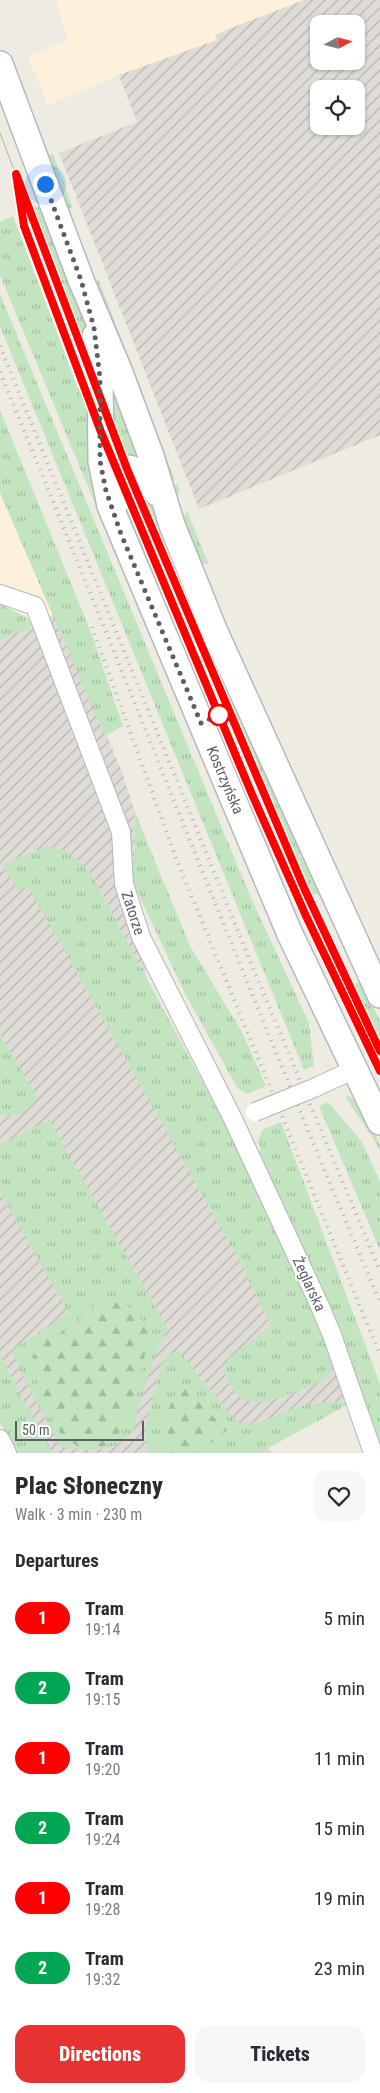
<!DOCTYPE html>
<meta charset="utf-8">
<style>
body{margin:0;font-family:"Roboto Condensed",sans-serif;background:#f7f7f7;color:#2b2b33;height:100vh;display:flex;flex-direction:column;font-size:19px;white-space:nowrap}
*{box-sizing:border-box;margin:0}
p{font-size:16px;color:#7c7c81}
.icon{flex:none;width:28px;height:28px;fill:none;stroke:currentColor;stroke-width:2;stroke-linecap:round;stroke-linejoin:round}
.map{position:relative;height:1453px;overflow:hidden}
.drawer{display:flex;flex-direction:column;background:#fff;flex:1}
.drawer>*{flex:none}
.badge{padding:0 10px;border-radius:16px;font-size:18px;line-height:32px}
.needle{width:32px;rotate:83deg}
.buttons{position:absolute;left:310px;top:15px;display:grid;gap:10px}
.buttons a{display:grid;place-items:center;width:55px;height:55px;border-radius:10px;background:#fff;box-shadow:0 1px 4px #0004;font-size:25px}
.scale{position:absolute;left:15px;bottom:12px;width:129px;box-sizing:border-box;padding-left:5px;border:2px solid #5b5f63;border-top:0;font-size:14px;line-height:18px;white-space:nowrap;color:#5b5f63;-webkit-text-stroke:4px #fff;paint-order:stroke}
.you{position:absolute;width:25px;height:25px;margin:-12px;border:4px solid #fff;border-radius:50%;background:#1a73e8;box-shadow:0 0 0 8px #1a73e833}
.map>.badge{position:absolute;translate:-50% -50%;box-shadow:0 0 0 2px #fff}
h2{padding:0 15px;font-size:19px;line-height:45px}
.round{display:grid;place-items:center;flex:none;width:52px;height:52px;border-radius:15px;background:#f7f7f7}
.headline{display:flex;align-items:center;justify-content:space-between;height:85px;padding:0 15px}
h1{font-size:24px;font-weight:800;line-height:38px}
.button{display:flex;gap:10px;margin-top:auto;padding:10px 15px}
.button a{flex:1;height:58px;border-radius:15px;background:#e63331;color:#fff;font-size:20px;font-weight:800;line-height:58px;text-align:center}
.button a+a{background:#f7f7f7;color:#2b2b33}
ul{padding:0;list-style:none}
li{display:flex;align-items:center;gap:15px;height:70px;padding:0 15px}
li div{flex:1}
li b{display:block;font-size:19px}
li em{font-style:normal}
li .badge{min-width:55px;font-weight:700;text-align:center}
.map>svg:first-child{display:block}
.commercial{fill:#fdf2d9}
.industrial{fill:url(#industrial-furrows);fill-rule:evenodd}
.grass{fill:url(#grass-tufts)}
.forest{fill:url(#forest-firs)}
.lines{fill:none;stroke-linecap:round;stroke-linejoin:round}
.minor-casing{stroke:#b4b6ba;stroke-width:20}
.secondary-casing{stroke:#b5b8bd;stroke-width:28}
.minor{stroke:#fff;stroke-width:18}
.secondary{stroke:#fff;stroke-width:25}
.tram{stroke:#b2b3b3;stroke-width:1}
.rail{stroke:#b2b3b3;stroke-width:4;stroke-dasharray:1 6;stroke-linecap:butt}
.minor-bridge-casing{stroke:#b4b6ba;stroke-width:20;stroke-linecap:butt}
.minor-bridge{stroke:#fff;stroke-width:18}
.line-casing{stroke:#fff;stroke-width:11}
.line{stroke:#f00;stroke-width:8}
.walk{stroke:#5b5f63;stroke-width:5;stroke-dasharray:0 9}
.stop-dot{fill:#fff;stroke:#f00;stroke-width:2.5}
.labels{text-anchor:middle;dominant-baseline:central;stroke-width:4;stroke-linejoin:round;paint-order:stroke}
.street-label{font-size:15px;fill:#5b5f63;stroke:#fff}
</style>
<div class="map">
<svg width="380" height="1453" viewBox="0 0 380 1453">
<defs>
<pattern id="industrial-furrows" width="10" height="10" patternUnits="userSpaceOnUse" patternTransform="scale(1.25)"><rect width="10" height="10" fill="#dfdcd7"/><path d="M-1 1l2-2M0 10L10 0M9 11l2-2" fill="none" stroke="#b8b6b2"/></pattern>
<pattern id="grass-tufts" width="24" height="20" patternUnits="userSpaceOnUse" patternTransform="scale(1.25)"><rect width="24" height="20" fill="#c2e5c0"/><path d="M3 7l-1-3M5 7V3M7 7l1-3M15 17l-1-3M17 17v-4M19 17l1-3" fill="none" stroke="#a1bda0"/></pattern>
<pattern id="forest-firs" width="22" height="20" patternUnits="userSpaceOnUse" patternTransform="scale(1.25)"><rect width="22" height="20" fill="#c2e5c0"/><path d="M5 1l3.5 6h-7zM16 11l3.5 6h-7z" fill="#a1bda0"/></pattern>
</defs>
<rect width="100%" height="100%" fill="#eeebe3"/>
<path class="commercial" d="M56,0h248l-87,40 -98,35 -71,30 -20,-49 40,-15z
M0,426l86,205 -86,4z"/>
<path class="industrial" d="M304,0h76v435l-181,74 -140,-356 78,-31 -18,-47 98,-35 -2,-5 16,-7zM319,24h37v37h-37zM319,89h37v37h-37z
M56,614l66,158 12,38 1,36 -4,32 16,104 68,124 136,297 -86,38 7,12h-256l-16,-31v-787z"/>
<path class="grass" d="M53,154l20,55 -8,-3 -18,-45 2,-5z
M41,206l45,122 8,48 -62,-167z
M13,216l65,173 2,-1 9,24 17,118 -106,-255v-53z
M98,278l38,99 -2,1 3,3 38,99 -3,2 2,3 3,-1 3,8 -8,4 -77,-211z
M0,294l251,604 58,125 5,43 -10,4 -304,-744z
M110,373l31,84h-15l-16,-38z
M0,410l90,220 33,96 -18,10 -105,-243z
M136,480l9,5 33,85 -4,2z
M121,491l37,88 -6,2 -24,-57z
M187,511l22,54 -11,-3 -15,-43z
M185,587l117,266 -3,2 1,3 4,-2 16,36 -9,4 -130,-307z
M0,604l28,14 4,8 -32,14z
M199,676l29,71 -5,2 -30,-71z
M134,810l56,136 52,86 24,54 -19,8 -9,-5 -52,-93 -55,-118 4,-32z
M46,846l22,5 23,23 136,254 99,212 6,17 -2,17c-11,9 -23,13 -35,18 -35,14 -56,19 -72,-22l5,-11 43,-33 -25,-51 1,-1 -219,-388 -8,5 -17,-23 1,-4z
M361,981l19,40v21l-27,-57z
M0,1034l37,63c-7,14 -21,24 -37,16z
M345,1095c20,6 27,33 35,51v5c-9,-20 -25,-36 -35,-56z
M328,1102l34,40 18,40v68l-61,-144z
M49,1120l119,209c-13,22 -20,48 -28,73 -3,9 -3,22 -8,30 -15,21 -49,21 -72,14l-40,-75 -8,-21 57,-37 -69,-121v-47z
M281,1122l99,262v69l-124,-301 5,-2 -3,-9 4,-11z
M179,1351l58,72h21l43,-17 38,-5 12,2 -92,50h-112l-2,-25 17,-65 6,-9z
M0,1352l8,20 45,81h-37l-16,-31z"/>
<path class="forest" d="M100,1301l25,3 25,23c-6,39 -17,79 -35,114l-16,7 -20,-1 -16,-10 -15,-26 -16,-44 4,-23 31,-14z
M180,1383l47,47 -29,23h-33l-3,-2 3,-34z"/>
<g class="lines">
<g class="minor-casing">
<path id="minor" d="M0,594l35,12 86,226 3,52 17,53 92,182 86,185 13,31 41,118
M314,1088l41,-19
M0,1439l7,14"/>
</g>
<g class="secondary-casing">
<path id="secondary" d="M0,64l81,216 38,90 32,86 21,69 43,107 165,363
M95,336l5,42 1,83 9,45 179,426 91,190
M115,504c-3,-16 -4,-30 14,-36l17,5 11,20"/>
</g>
<use href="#minor" class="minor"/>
<use href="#secondary" class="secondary"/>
<path class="tram" d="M0,133l127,336 177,419 76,163
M21,201l9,41 88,232 156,372 106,225"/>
<path class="rail" d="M0,346l255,627 125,298
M0,372c128,310 249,622 380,930
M92,627l84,231 204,497"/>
<g class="minor-bridge-casing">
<path id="minor-bridge" d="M255,1112l59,-24"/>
</g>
<use href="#minor-bridge" class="minor-bridge"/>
</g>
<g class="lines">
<g class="line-casing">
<path id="line" d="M380,1051l-76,-163 -177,-419 -111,-295 8,52 6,16 71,190 150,360 55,124 74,155"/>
</g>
<use href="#line" class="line"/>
<path class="walk" d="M45,184l36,96 13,48 6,50v83l6,30 15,43 80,189 18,-8"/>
</g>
<circle class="stop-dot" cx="219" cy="715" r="10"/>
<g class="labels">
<g class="street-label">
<text transform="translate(225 780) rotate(67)">Kostrzyńska</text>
<text transform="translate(133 913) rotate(72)">Zatorze</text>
<text transform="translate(309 1284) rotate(65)">Żeglarska</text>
</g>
</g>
</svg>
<div class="buttons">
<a><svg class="needle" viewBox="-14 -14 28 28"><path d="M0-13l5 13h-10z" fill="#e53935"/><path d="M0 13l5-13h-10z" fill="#7c7c81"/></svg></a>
<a><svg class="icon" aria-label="locate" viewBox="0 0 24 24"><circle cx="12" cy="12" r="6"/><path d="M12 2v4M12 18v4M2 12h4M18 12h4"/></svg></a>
</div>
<div class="scale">50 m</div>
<div class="you" style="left:45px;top:184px"></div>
</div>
<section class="drawer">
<div class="headline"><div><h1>Plac Słoneczny</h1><p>Walk · 3 min · 230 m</p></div><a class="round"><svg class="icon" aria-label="heart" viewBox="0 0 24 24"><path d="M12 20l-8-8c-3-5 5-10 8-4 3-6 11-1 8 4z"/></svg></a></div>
<h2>Departures</h2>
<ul>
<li><span class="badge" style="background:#f00;color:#fff">1</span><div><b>Tram</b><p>19:14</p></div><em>5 min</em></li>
<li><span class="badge" style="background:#00a651;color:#fff">2</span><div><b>Tram</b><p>19:15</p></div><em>6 min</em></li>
<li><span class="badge" style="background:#f00;color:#fff">1</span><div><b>Tram</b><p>19:20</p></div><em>11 min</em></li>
<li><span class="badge" style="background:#00a651;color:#fff">2</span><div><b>Tram</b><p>19:24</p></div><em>15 min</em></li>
<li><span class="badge" style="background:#f00;color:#fff">1</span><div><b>Tram</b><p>19:28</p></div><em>19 min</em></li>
<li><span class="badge" style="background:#00a651;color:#fff">2</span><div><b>Tram</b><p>19:32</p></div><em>23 min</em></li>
</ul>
<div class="button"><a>Directions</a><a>Tickets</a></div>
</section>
